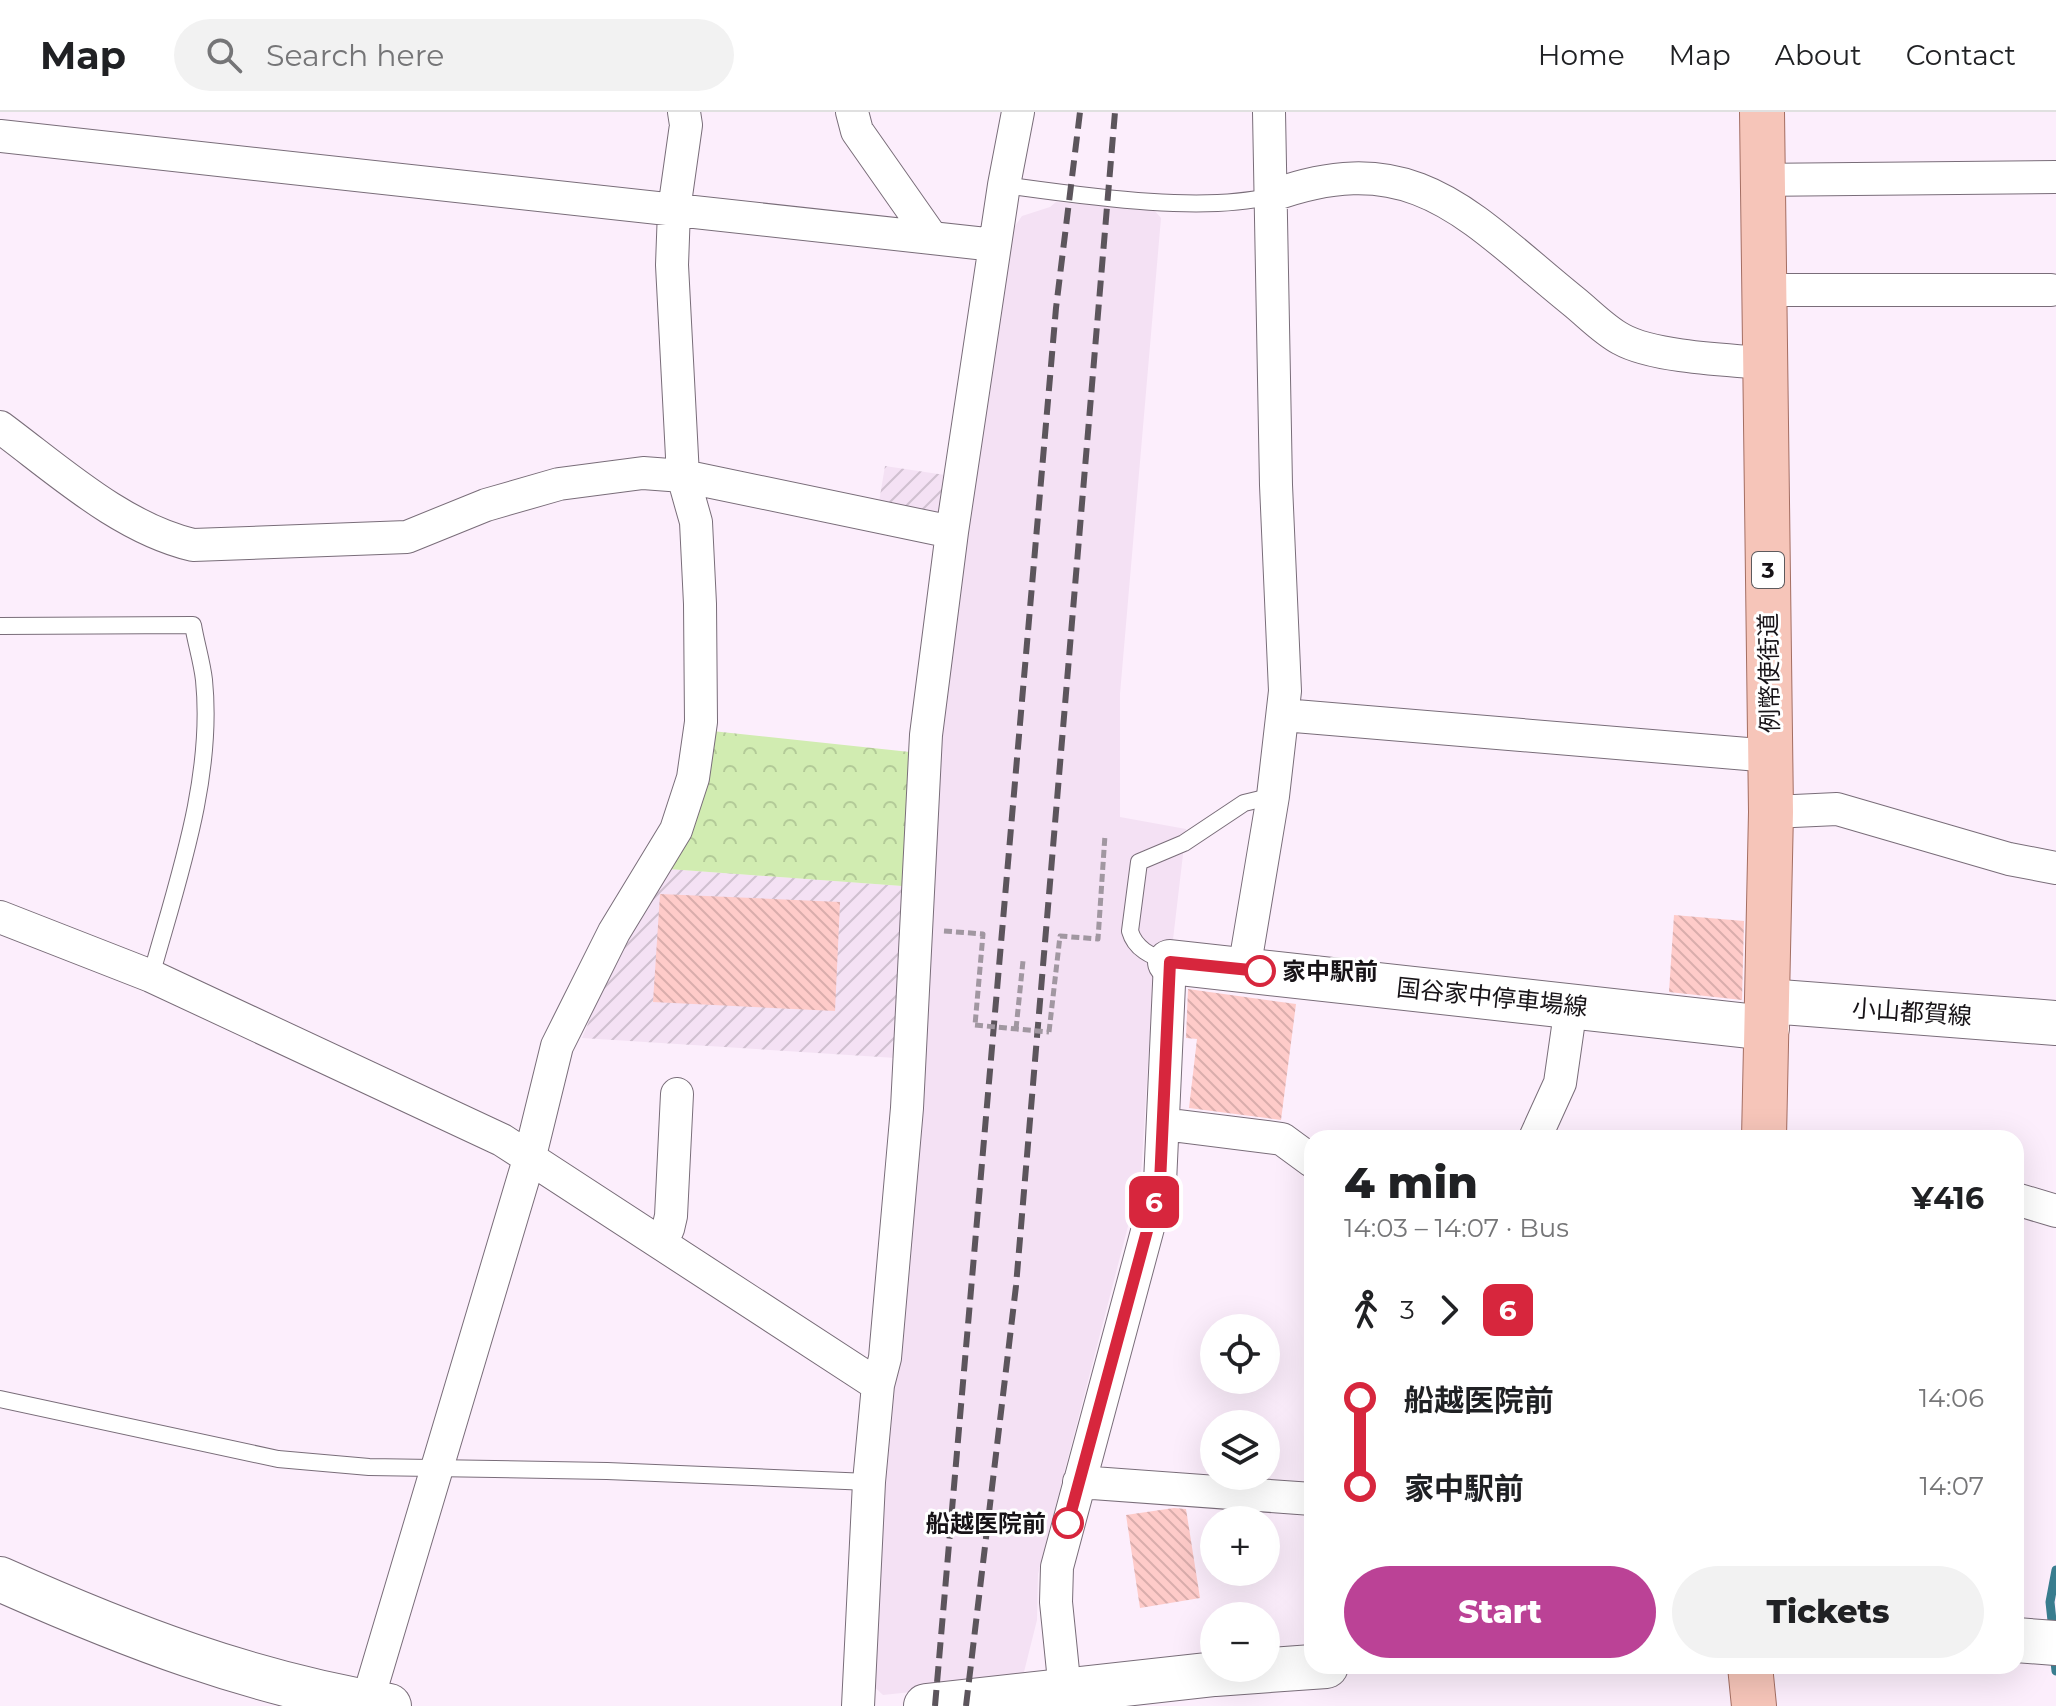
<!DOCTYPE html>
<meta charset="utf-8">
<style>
body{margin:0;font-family:Montserrat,"Noto Sans JP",sans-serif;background:#f2f2f2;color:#202124;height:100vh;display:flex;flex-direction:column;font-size:30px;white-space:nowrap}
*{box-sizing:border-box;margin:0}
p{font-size:26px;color:#757577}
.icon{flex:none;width:44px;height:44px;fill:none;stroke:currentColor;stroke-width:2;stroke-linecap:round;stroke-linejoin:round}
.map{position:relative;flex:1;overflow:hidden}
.side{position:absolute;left:1304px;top:1018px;width:720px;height:544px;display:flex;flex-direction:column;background:#fff;border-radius:24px;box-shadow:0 8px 32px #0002}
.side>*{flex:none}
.badge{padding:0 16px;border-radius:12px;font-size:28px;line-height:52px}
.controls{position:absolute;left:1200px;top:1202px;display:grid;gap:16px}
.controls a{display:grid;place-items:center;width:80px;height:80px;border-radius:50%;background:#fff;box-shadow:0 8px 32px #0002;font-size:40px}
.map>.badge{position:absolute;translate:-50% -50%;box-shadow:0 0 0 4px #fff}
.legs{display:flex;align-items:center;gap:12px;height:88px;padding:0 40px;font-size:26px}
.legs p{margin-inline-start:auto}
.headline{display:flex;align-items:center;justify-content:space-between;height:136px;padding:0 40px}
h1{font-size:44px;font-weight:800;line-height:60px}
.button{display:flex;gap:16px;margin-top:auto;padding:16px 40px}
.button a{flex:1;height:92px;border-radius:48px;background:#bb4296;color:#fff;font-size:32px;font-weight:800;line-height:92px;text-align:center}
.button a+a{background:#f2f2f2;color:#202124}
ul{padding:0 40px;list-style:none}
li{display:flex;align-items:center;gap:28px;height:88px;font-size:30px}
li i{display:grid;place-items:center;width:12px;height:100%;margin:0 10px;background:currentColor}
li i::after{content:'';width:20px;height:20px;margin:-10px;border:6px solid;border-radius:50%;background:#fff}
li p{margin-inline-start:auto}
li:first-child i{background:linear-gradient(#0000 50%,currentColor 0)}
li:last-child i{background:linear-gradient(currentColor 50%,#0000 0)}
header{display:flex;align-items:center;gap:48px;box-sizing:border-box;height:112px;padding:0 40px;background:#fff;border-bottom:2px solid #e0e0e0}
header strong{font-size:38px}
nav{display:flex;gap:44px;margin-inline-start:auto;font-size:28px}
.search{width:560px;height:72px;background:#f2f2f2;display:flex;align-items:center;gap:20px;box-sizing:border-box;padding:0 28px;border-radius:44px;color:#757577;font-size:30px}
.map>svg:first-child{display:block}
.built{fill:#f4e1f4}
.industrial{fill:url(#industrial-furrows)}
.forest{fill:url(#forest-crowns)}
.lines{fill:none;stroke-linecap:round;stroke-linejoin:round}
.stream{stroke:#397d8f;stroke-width:9}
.building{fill:url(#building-back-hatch)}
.lane-casing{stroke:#796d79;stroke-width:18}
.street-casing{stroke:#796d79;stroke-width:34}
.secondary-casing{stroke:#796d79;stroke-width:46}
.primary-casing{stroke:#a46e62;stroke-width:46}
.path{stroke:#a197a1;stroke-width:5;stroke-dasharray:8 4;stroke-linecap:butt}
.lane{stroke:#fff;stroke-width:16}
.street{stroke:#fff;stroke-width:32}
.secondary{stroke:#fff;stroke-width:44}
.primary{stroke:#f6c5b9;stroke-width:44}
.rail{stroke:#5c555c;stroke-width:6;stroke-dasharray:16 8;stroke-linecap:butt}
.path-bridge{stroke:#a197a1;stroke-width:5;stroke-dasharray:8 4;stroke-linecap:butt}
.line-1-casing{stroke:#fff;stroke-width:18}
.line-1{stroke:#d7263d;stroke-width:12}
.stop-1-dot{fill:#fff;stroke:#d7263d;stroke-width:4}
.labels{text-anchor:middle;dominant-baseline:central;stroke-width:6;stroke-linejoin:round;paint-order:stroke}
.shield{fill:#fff;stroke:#5d5a5d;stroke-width:2}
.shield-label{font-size:22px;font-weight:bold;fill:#171317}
.street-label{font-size:24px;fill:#171317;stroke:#fff}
.stop-label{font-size:24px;font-weight:bold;fill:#171317;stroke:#fff;text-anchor:start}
</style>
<header>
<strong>Map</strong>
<div class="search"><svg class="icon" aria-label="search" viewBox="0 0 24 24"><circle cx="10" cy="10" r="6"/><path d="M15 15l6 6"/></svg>Search here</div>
<nav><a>Home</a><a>Map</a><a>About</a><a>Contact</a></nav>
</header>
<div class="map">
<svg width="2056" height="1594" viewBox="0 0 2056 1594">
<defs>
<pattern id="industrial-furrows" width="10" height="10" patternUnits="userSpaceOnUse" patternTransform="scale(2)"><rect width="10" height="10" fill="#f4e1f4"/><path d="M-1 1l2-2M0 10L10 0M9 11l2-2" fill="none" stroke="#d0c0d0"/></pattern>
<pattern id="forest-crowns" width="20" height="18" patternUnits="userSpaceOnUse" patternTransform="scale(2)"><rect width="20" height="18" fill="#d1ecb1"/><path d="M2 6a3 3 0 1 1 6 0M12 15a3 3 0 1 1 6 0" fill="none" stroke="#b3ca98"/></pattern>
<pattern id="building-back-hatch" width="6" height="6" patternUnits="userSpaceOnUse" patternTransform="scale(2)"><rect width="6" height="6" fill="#fecbc9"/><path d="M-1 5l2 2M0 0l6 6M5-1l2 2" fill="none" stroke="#d9adac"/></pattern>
</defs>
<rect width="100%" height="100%" fill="#fceefc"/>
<path class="built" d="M1056,90l98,8 7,8 -41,476v123l66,12 -14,119 -18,20 -13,208 -103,398 -1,46 -15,60 -139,15 -15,-14 68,-908 28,-236 46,-288 5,-23 7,-10 28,-9z"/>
<path class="industrial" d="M885,354l60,9 -8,44 -59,-11z
M668,757l234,17 -6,172 -314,-20 34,-81z"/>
<path class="forest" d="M712,619l198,21 -8,134 -234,-17z"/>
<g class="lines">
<path class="stream" d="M2053,1518l-3,-28 6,-32
M2054,1541l2,18"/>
</g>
<path class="building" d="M660,782l180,8 -5,109 -182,-9z
M1674,803l70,6 -2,79 -73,-8z
M1188,877l108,15 -15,116 -92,-12 8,-69 -11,-1z
M1174,1396l12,1 14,89 -60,10 -14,-93z"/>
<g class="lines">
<g class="lane-casing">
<path id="lane" d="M1004,73c74,10 196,29 267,11
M0,514l193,-1c3,18 9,37 11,55 10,99 -27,202 -53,296
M1168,850c-17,-6 -33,-13 -38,-31l9,-69 45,-19 60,-40 29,-7
M0,1287l278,60 91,8 238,4 262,11"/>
</g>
<g class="street-casing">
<path id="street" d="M852,0l5,19 75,107
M0,24l995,109
M1763,68l293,-3
M1271,84c144,-53 199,22 302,105 15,12 31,29 48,38 32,18 106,21 144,24
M1764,178h287
M0,315c58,43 121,101 193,118l214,-8 79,-32 73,-21 84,-11 40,3 269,56
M1283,603l488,41
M1771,700l66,-3 172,50 47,9
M0,805l151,59 351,164 376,245
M1244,858l29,-174 12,-105 -9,-206 -7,-373
M1163,1012l119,15 30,22
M1535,1026l25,-55 11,-77
M2016,1087l40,12
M656,1128l12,-11 3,-13 6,-122
M1079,1370l233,17
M1065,1579l-9,-89 1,-35 103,-384 10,-221
M366,1594l164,-550 27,-110 57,-114 62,-102 17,-52 8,-56 -1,-118 -4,-82 -13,-46 -11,-211 2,-55 12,-85 -2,-13
M858,1594l11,-224 9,-97 7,-27 22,-250 19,-373 26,-203 52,-347 14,-73"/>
</g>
<g class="secondary-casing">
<path id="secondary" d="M1170,850l597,66
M1768,889l288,22
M0,1467c128,57 249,104 389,127
M2016,1528l40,3
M926,1594l289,-32 111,-8"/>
</g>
<g class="primary-casing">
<path id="primary" d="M1762,0l9,700 -7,326
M1750,1554l4,40"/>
</g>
<path class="path" d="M944,819l39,3 -8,91
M1016,917l7,-68
M1049,920l11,-96 38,3 7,-104"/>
<use href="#lane" class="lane"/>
<use href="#street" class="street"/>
<use href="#secondary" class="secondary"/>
<use href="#primary" class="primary"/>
<path class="rail" d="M935,1594l121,-1398 24,-196
M966,1594l50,-420 99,-1174"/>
<path class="path-bridge" d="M975,913l74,7"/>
</g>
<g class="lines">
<g class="line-1-casing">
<path id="line-1" d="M1068,1411l92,-340 10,-221 90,9"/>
</g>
<use href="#line-1" class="line-1"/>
</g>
<g class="stop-1-dot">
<circle cx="1260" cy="859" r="14"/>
<circle cx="1068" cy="1411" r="14"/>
</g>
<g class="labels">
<rect class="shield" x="1752" y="440" width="32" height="36" rx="6"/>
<g class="shield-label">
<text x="1768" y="458">3</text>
</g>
<g class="street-label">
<text transform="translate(1769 561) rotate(-91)">例幣使街道</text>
<text transform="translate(1492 885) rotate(6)">国谷家中停車場線</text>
<text transform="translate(1912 900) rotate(4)">小山都賀線</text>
</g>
<g class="stop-label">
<text x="1282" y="859">家中駅前</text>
<text x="1046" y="1411" text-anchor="end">船越医院前</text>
</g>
</g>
</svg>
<div class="controls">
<a><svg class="icon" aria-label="locate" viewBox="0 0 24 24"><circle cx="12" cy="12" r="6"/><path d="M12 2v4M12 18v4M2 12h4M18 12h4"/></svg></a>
<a><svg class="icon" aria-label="layers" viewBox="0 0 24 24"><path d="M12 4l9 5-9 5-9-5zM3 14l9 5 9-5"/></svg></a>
<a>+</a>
<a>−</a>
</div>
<b class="badge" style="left:1154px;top:1090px;background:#d7263d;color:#fff">6</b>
<section class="side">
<div class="headline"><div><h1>4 min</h1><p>14:03 – 14:07 · Bus</p></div><b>¥416</b></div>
<div class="legs"><svg class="icon" aria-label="walk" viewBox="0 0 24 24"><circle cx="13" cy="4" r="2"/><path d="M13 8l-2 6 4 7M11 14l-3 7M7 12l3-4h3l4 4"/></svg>3<svg class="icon" aria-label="forward" viewBox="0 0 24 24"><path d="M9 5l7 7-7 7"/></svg><b class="badge" style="background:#d7263d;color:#fff">6</b></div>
<ul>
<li><i style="color:#d7263d"></i><b>船越医院前</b><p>14:06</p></li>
<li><i style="color:#d7263d"></i><b>家中駅前</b><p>14:07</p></li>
</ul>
<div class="button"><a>Start</a><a>Tickets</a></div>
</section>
</div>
